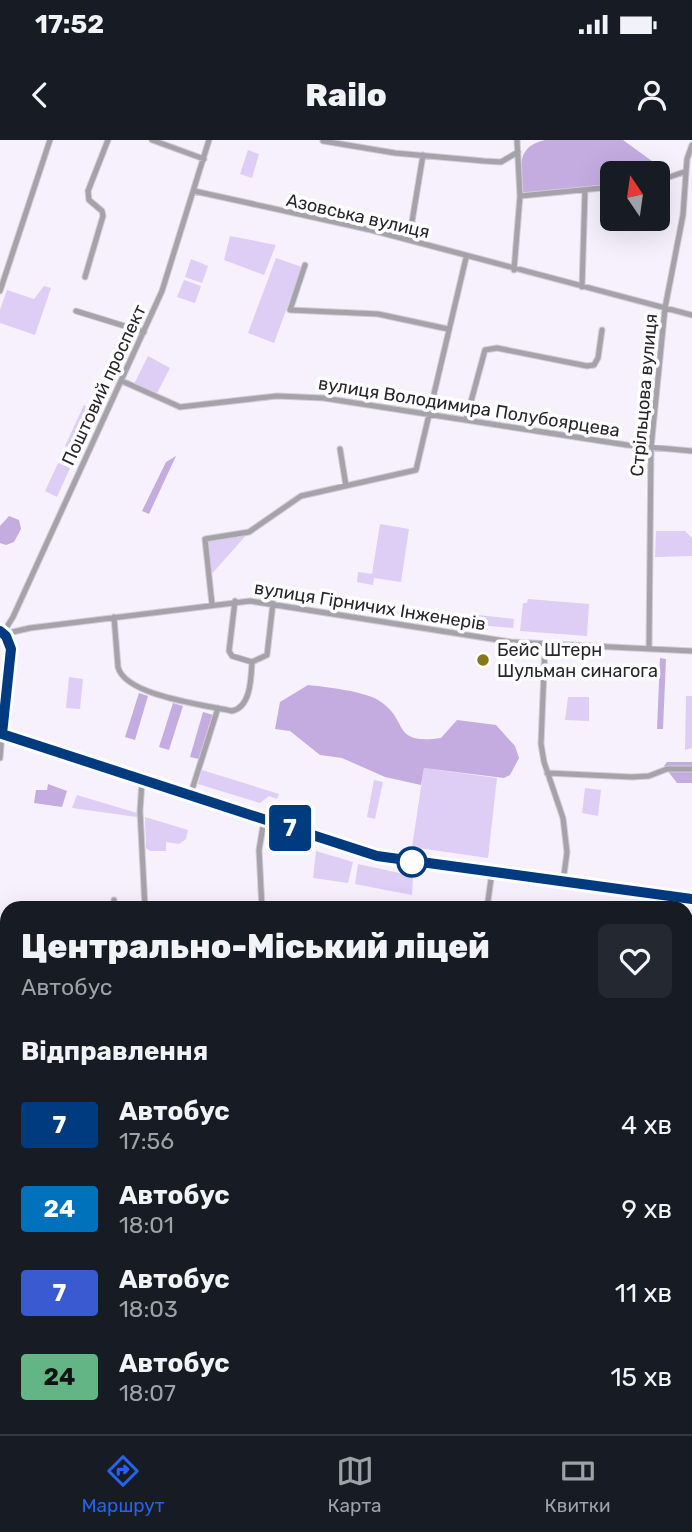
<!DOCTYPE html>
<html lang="uk">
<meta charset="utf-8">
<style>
body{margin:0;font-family:Rubik,sans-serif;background:#242831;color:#f1f3f6;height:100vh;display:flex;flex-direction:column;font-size:26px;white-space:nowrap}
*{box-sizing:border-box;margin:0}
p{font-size:23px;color:#9ea1a6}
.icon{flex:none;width:38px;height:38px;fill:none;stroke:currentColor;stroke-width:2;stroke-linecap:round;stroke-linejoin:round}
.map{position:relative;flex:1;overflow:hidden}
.details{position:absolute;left:0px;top:761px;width:693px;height:534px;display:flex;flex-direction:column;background:#171b24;border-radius:21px 21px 0 0;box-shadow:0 7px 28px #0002}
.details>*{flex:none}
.badge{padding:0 14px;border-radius:5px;font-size:24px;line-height:46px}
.needle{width:46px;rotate:347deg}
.tools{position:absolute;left:600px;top:21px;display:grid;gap:14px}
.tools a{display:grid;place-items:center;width:70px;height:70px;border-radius:10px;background:#171b24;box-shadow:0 7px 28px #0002;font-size:35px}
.map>.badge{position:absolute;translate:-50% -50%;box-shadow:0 0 0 4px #fff}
h2{padding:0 21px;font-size:26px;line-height:63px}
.round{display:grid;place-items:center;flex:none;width:74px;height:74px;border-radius:10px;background:#242831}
.headline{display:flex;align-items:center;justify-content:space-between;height:119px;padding:0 21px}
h1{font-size:33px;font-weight:800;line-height:52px}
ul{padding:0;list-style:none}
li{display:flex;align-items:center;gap:21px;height:84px;padding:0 21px}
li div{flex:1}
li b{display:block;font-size:26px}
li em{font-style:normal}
li .badge{min-width:77px;font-weight:700;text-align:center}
.status{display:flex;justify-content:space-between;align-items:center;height:49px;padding:0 35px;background:#171b24;direction:ltr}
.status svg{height:19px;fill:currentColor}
header{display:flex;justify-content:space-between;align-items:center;height:91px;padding:0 21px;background:#171b24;font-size:32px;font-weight:800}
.menu{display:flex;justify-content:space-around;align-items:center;height:98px;border-top:2px solid #363941;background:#171b24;font-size:19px;color:#9ea1a6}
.menu a{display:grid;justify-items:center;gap:4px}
.menu .active{color:#2563eb}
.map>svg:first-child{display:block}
.green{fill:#decdf4}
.forest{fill:#c4ace1}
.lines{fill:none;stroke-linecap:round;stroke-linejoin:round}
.minor-casing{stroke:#d1ccd8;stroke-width:7}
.major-casing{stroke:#d1ccd8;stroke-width:9}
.minor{stroke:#a5a2aa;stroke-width:5}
.major{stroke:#655f6d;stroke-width:7}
.tram{stroke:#77737c;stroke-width:2}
.line-casing{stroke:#fff;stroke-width:16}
.line{stroke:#003b80;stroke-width:10}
.poi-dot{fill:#8a7518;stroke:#fff;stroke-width:2.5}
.stop-dot{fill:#fff;stroke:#003b80;stroke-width:3.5}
.labels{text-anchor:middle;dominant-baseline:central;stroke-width:7;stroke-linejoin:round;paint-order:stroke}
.street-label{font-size:18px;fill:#29262d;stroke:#fff}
.poi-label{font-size:18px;fill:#29262d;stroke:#fff;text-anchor:start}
</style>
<div class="status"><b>17:52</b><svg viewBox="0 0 49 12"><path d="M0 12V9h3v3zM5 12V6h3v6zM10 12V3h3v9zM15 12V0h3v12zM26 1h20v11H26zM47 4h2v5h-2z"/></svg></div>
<header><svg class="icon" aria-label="back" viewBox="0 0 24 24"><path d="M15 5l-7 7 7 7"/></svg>Railo<svg class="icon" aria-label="person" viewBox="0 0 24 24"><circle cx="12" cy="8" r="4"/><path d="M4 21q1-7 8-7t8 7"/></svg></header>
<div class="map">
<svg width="692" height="1294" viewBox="0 0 692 1294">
<rect width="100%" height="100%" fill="#f6f1fd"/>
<path class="green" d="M248,10l11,4 -7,24 -12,-4z
M230,96l46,9 -12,30 -40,-15z
M276,118l26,9 -28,76 -26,-10z
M191,119l17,7 -6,17 -17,-6z
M184,140l17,6 -6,17 -18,-6z
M44,146l7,2 -16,47 -35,-12v-13l7,-20 27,9z
M148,216l22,12 -15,29 -22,-11z
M84,265l12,6 -19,40 -12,-5z
M58,323l12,5 -13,29 -12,-6z
M380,384l29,5 -8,53 -27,-4 -1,7 -16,-3 1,-10 14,2z
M656,391h29l7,7v18l-37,1z
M249,392l-40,45 -4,-38z
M528,459l61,5 -2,32 -67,-5 3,-28h4z
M478,475l36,4 -1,9 -36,-3z
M69,537l14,2 -3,30 -14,-1z
M686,556h6v52l-7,2z
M568,557h21v24l-24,-1z
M424,628l73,10 -9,80 -76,-11z
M202,630l77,24 -2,5 -8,-3 -9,7 -62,-19z
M374,640l9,2 -8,37 -8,-2z
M585,648l16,2 -3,26 -16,-3z
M77,655l60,18v4l-65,-9z
M145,677l43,13 -2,9 -7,5 -13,-2v9h-16l-4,-3z
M316,711l37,11 -5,21 -35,-5z
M358,724l55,12 -1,19 -57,-11z"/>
<path class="forest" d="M545,0h78l51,37 -16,4v-8h-46v13l-91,7c1,-27 -6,-46 24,-53z
M176,316l-27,58 -7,-3 24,-49z
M9,376l10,4 2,9 -7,13 -8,3 -6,-2v-17z
M660,518l6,1 -3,70h-6z
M308,545c18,2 55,6 70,15 33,20 11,45 63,38l16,-18 39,5 19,21 4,12 -9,17 -6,3 -80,-10 -3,17 -36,-8 -43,-19 -22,-3 -30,-24 -15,-2 5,-27z
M139,553l9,3 -13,44 -10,-3z
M173,563l10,3 -14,44 -10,-3z
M203,572l10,3 -14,44 -9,-2z
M667,622h25v21h-15l-13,-17z
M48,644l19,7 -5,16 -28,-4 2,-13h11z"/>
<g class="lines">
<g class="minor-casing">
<path id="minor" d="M152,0l52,19
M323,1l72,12 89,8 17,1 17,-10
M658,41l26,-9
M194,51l177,39 321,85
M520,56l92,-9
M409,100l14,-85
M305,125l-15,45 88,4 70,15
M514,130l6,-74 -3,-56
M85,137l18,-61 -1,-5 -13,-11 -1,-9 20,-51
M582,147l3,-97
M0,151l50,-151
M76,171l68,21
M122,241l58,26 97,-11 46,2 304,47 65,6
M466,280l19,-70 12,-2 90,18 7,-1 4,-7 4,-28
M340,309l6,37
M212,464l-7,-65 44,-7 52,-36 115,-26 50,-212
M114,477l4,50c7,29 88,38 114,44 19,-4 19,-33 20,-49l-20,-6 -3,-5 6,-50
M3,493l10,-16 149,-326 47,-151
M4,494l26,-6 220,-27 261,41 181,9
M545,505l-4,99 3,18 19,56 4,34 -4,30
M649,509l2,-201 14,-140 18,-93 4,-56 5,-14
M252,522l15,-7 6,-52
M0,618l2,-24
M547,633l85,4 17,-1 18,-7h25
M142,641l-2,30 5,97
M190,656l28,-88
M113,768l1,-8
M262,768l-3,-58 5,-30
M487,768l5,-36
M0,800l7,1
M686,842h6
M0,901l7,1
M0,1017h7
M686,1078h6
M686,1182l6,-1
M686,1272l6,-3
M381,1288l7,6
M452,1288l1,6
M499,1288l2,6
M580,1288l1,6
M217,1294l8,-6
M430,1294l3,-6"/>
</g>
<g class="major-casing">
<path id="major" d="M0,491l6,6 5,12 -9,85
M0,593l377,123 315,43
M0,1203l7,1
M0,1210h7
M171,1288l5,6
M180,1288l5,6"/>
</g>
<use href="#minor" class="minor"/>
<use href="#major" class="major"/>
<path class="tram" d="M0,1208l7,1
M173,1288l5,6"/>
</g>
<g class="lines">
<g class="line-casing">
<path id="line" d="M0,491l6,5 5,13 -9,85 375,122 315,43"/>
</g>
<use href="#line" class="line"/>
</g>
<circle class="poi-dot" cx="483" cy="520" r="7"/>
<circle class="stop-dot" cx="412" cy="722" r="14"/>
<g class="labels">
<g class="street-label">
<text transform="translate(358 76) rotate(13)">Азовська вулиця</text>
<text transform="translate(104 245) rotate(-65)">Поштовий проспект</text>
<text transform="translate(644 255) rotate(-85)">Стрільцова вулиця</text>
<text transform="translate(469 267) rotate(9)">вулиця Володимира Полубоярцева</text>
<text transform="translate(370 466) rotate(9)">вулиця Гірничих Інженерів</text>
</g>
<g class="poi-label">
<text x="497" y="510">Бейс Штерн<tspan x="497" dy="21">Шульман синагога</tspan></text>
</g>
</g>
</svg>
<div class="tools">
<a><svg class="needle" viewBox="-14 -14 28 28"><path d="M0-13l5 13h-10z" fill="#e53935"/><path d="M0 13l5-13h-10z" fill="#9ea1a6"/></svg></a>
</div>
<b class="badge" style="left:290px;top:688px;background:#003b80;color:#fff">7</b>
<section class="details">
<div class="headline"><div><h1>Центрально-Міський ліцей</h1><p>Автобус</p></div><a class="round"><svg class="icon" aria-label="heart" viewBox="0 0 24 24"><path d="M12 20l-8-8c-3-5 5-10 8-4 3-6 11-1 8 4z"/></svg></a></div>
<h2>Відправлення</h2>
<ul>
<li><span class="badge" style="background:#003b80;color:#fff">7</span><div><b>Автобус</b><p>17:56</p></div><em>4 хв</em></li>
<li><span class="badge" style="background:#0072bc;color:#fff">24</span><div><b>Автобус</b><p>18:01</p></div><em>9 хв</em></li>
<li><span class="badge" style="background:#3a5ad2;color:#fff">7</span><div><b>Автобус</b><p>18:03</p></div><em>11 хв</em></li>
<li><span class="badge" style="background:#64b586;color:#111">24</span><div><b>Автобус</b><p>18:07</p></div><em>15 хв</em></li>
</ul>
</section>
</div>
<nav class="menu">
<a class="active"><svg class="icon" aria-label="directions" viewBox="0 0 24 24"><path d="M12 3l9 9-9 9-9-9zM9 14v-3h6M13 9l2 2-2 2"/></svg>Маршрут</a>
<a><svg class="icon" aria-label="map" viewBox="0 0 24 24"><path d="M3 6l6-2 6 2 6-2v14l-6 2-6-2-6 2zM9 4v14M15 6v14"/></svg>Карта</a>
<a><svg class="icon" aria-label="tickets" viewBox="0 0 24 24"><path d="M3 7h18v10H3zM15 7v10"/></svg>Квитки</a>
</nav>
